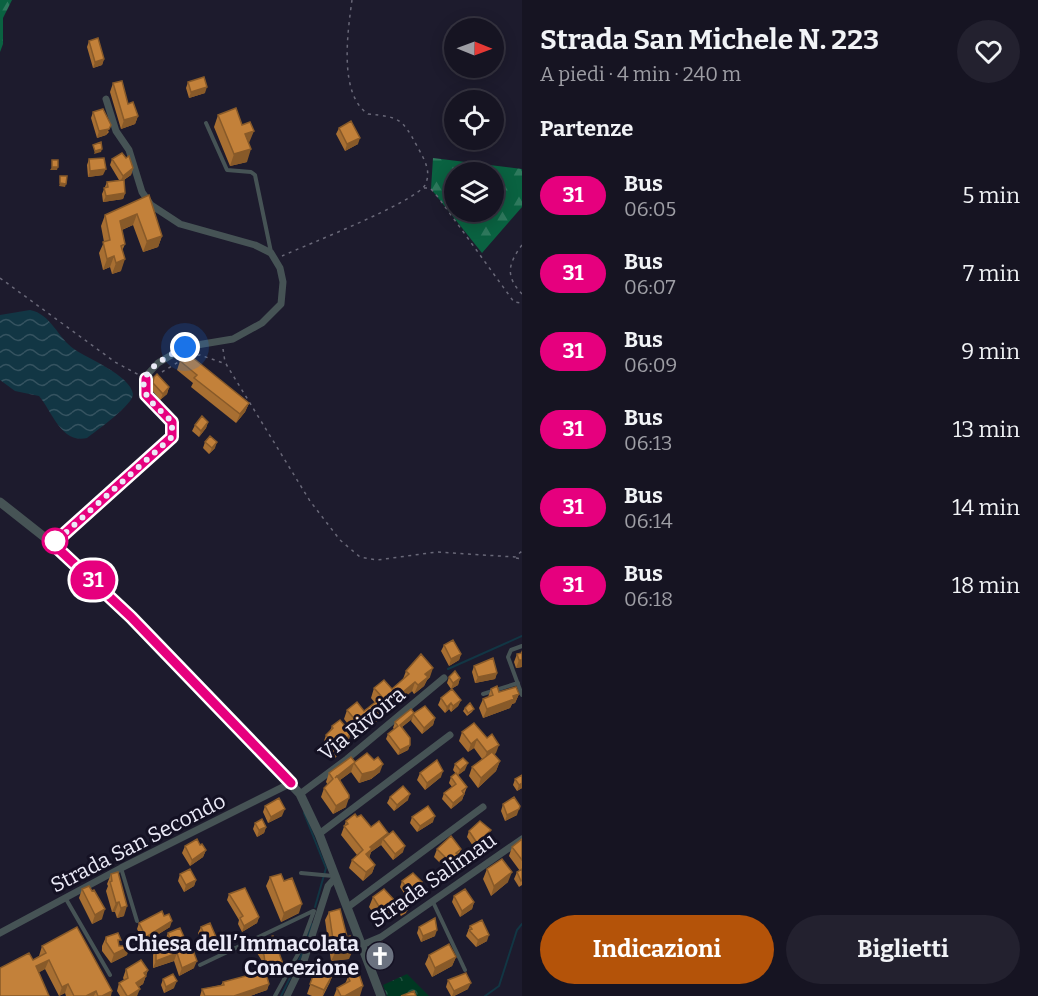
<!DOCTYPE html>
<html lang="it">
<meta charset="utf-8">
<style>
body{margin:0;font-family:Bitter,serif;background:#23212f;color:#f1f3f6;height:100vh;display:flex;flex-direction:column;font-size:22px;white-space:nowrap}
*{box-sizing:border-box;margin:0}
p{font-size:20px;color:#9e9ea5}
.icon{flex:none;width:33px;height:33px;fill:none;stroke:currentColor;stroke-width:2;stroke-linecap:round;stroke-linejoin:round}
.map{position:relative;flex:1;overflow:hidden}
.sheet{display:flex;flex-direction:column;background:#161422;width:516px}
.sheet>*{flex:none}
.badge{padding:0 12px;border-radius:20px;font-size:21px;line-height:39px}
.needle{width:39px;rotate:91deg}
.tools{position:absolute;left:444px;top:18px;display:grid;gap:12px}
.tools a{display:grid;place-items:center;width:60px;height:60px;border-radius:50%;background:#161422;box-shadow:0 3px 15px #0003,0 0 0 2px #353340;font-size:30px}
.you{position:absolute;width:30px;height:30px;margin:-15px;border:4px solid #fff;border-radius:50%;background:#1a73e8;box-shadow:0 0 0 9px #1a73e833}
.map>.badge{position:absolute;translate:-50% -50%;box-shadow:0 0 0 3px #fff}
h2{padding:0 18px;font-size:22px;line-height:54px}
.round{display:grid;place-items:center;flex:none;width:63px;height:63px;border-radius:32px;background:#23212f}
.summary{display:flex;align-items:center;justify-content:space-between;height:102px;padding:0 18px}
h1{font-size:28px;font-weight:700;line-height:45px}
.action{display:flex;gap:12px;margin-top:auto;padding:12px 18px}
.action a{flex:1;height:69px;border-radius:36px;background:#b45309;color:#fff;font-size:24px;font-weight:700;line-height:69px;text-align:center}
.action a+a{background:#23212f;color:#f1f3f6}
ul{padding:0;list-style:none}
li{display:flex;align-items:center;gap:18px;height:78px;padding:0 18px}
li div{flex:1}
li b{display:block;font-size:22px}
li em{font-style:normal}
li .badge{min-width:66px;font-weight:700;text-align:center}
main{display:flex;flex:1;min-height:0}
.map>svg:first-child{display:block}
.forest{fill:url(#forest-firs);fill-rule:evenodd}
.park{fill:url(#park-crowns)}
.water{fill:url(#water-waves)}
.lines{fill:none;stroke-linecap:round;stroke-linejoin:round}
.stream{stroke:#123644;stroke-width:2}
.path{stroke:#696878;stroke-width:1.5;stroke-dasharray:3 4.5;stroke-linecap:butt}
.service{stroke:#465355;stroke-width:4}
.minor{stroke:#465355;stroke-width:7}
.tertiary{stroke:#465355;stroke-width:9}
.wall{fill:#a86f32}
.shaded-wall{fill:#885a29}
.building{fill:#c3813a;stroke:#885a29;stroke-width:1.5}
.line-casing{stroke:#fff;stroke-width:14}
.line{stroke:#e6007e;stroke-width:9}
.walk{stroke:#ebeaf7;stroke-width:6;stroke-dasharray:0 10.8}
.stop-dot{fill:#fff;stroke:#e6007e;stroke-width:3}
.labels{text-anchor:middle;dominant-baseline:central;stroke-width:6;stroke-linejoin:round;paint-order:stroke}
.street-label{font-size:21px;fill:#ebeaf7;stroke:#141123}
.poi-label{font-size:21px;font-weight:bold;fill:#ebeaf7;stroke:#141123;text-anchor:end}
</style>
<main>
<div class="map">
<svg width="522" height="996" viewBox="0 0 522 996">
<defs>
<pattern id="forest-firs" width="22" height="20" patternUnits="userSpaceOnUse" patternTransform="scale(1.5)"><rect width="22" height="20" fill="#0a6241"/><path d="M5 1l3.5 6h-7zM16 11l3.5 6h-7z" fill="#2e795d"/></pattern>
<pattern id="park-crowns" width="20" height="18" patternUnits="userSpaceOnUse" patternTransform="scale(1.5)"><rect width="20" height="18" fill="#003822"/><path d="M2 6a3 3 0 1 1 6 0M12 15a3 3 0 1 1 6 0" fill="none" stroke="#255543"/></pattern>
<pattern id="water-waves" width="16" height="10" patternUnits="userSpaceOnUse" patternTransform="scale(1.5)"><rect width="16" height="10" fill="#123644"/><path d="M0 5q4-4 8 0t8 0" fill="none" stroke="#355360"/></pattern>
</defs>
<rect width="100%" height="100%" fill="#1d1b2d"/>
<path class="forest" d="M0,0h12l-9,18v26l-3,8z
M433,158l89,11v38l-40,46 -51,-64zM454,172h40v40h-40z"/>
<path class="park" d="M407,974l22,22h-42l-4,-11z"/>
<path class="water" d="M30,310c21,4 28,28 44,39 14,10 56,26 59,45 1,10 -37,37 -46,44 -26,6 -35,-27 -48,-42l-24,-5 -15,-11v-65z"/>
<g class="lines">
<path class="stream" d="M448,669l74,-33
M304,813l22,55 -11,39
M281,996l20,-40 11,-32
M485,996l14,-10 18,-56 5,-6"/>
<path class="path" d="M424,188h6l8,9 76,105 8,1
M522,245c-14,19 -17,31 0,49
M282,256c24,-11 134,-54 143,-71 7,-14 -1,-26 -8,-39 -15,-28 -18,-29 -49,-32 -30,-20 -20,-84 -16,-114
M0,278l115,84 24,13
M223,349l2,13
M190,356l10,-1 26,9 84,137 30,39 20,17 17,3 60,-8 78,5 7,-6
M162,372l18,-11
M516,558l6,1"/>
<path class="service" d="M206,123l21,47 24,2 4,3 16,77
M522,646l-11,4 -3,7 14,38
M483,694l35,-11
M121,868l16,53
M301,873l32,3
M66,899l44,76
M433,902l32,68
M200,965l113,-54
M275,996l23,-42 16,-43"/>
<path class="minor" d="M53,544l119,-107v-15l-27,-31 2,-16 11,-12 27,-16 48,-8 29,-16 19,-19 2,-22 -3,-14 -9,-15 -16,-8 -75,-21 -29,-19 -9,-13 -13,-42 -13,-19 -10,-32
M300,794l47,-35 97,-81
M319,834l131,-99
M348,907l135,-100
M0,933l121,-65 170,-85
M362,945l19,-8 141,-98
M287,996l17,-35 24,-75 8,-9"/>
<path class="tertiary" d="M0,502l62,49 69,66 169,177 19,40 62,162"/>
</g>
<path class="wall" d="M89,41l15,18 -2,6 -9,3 -6,-21z
M188,82l17,11 -16,5 -3,-10z
M113,83l15,21 10,12 -3,8 -14,5 -11,-37z
M93,112l16,20 -3,3 -9,3 -6,-20z
M218,115l29,47 -17,4 -16,-39z
M339,128l19,16 -13,7 -9,-17z
M89,159l14,16 -15,2 -1,-12z
M112,159l21,9 -2,7 -7,5 1,13 -2,6 -20,3 -1,-8 5,-12 12,-2 -9,-15z
M149,195l13,41 -4,11 -15,5 -10,-27 -11,5 3,14 -3,7 -1,20 -9,3 -2,-7 -7,3 -4,-17 5,-11 -3,-16 4,-11z
M180,361l69,42 -4,9 -9,11 -45,-36 2,-4 -16,-13z
M154,377l15,10 -2,7 -7,6 -9,-11z
M208,422l-2,6 -7,9 -7,-6 3,-6z
M205,442l10,6 -6,6 -6,-6z
M444,645l17,9 -2,6 -10,6 -8,-15z
M522,650v17l-6,1 -2,-6 3,-8 4,-1z
M474,666l23,7 -2,6 -20,4 -3,-11z
M406,671l24,6 -3,3 -3,6 -10,8 -2,-3 -54,46 -14,-18 3,-9 17,1 11,-8 -4,-5 3,-10 18,1 11,-10z
M449,677l11,1 -2,7 -7,4 -4,-6z
M491,689l8,3 20,2 -4,9 -3,1 -2,4 -27,10 -4,-10 4,-9 5,-2z
M441,698l20,2 -3,6 -7,6 -2,-3 -4,4 -7,-8z
M465,708l9,1 -2,3 -5,4 -4,-5z
M414,713l21,5 -2,7 -11,9 -11,-13 1,-2 -10,8 8,18 -2,5 -10,5 -12,-16 2,-5 6,-5 -1,-1 2,-6z
M474,723l22,30 -2,1 6,7 -4,10 -18,17 -9,-12 3,-9 10,-8 -8,-11 -6,4 -9,-11 3,-9z
M332,726l16,17 -13,15 -12,-14 3,-9 4,-4z
M355,762l25,10 -9,7 -12,4 -8,-11 -11,8 6,27 -13,7 -12,-17 3,-9 4,-3 -2,-3 3,-9z
M455,764l10,6 -7,5 9,12 -5,13 -11,9 -9,-10 2,-6 8,-6 -3,-4 2,-6 5,-3 -3,-4z
M420,773l21,4 -16,13 -8,-10z
M522,775v13l-5,3 -4,-6 2,-6z
M390,797l18,3 -14,11 -7,-8z
M503,804l14,11 -12,6 -4,-10z
M265,806l17,10 -14,7 -5,-11z
M357,817l14,10 16,9 16,16 -10,8 -12,-15 -10,7 -2,6 6,7 -3,8 -9,8 -14,-13 3,-8 5,-5 -16,-20 5,-14z
M412,817l21,5 -16,10 -7,-9z
M255,823l11,4 -2,6 -7,4 -4,-8z
M469,831l19,5 -13,13 -8,-12z
M522,839v46l-3,2 -5,-8 3,-7 3,-1 -11,-15 3,-9z
M200,845l6,5 -3,7 -13,9 -8,-13 3,-7z
M437,849h24l-2,5 6,13 -11,10 -20,-20z
M487,869l21,13 -17,14 -8,-17z
M111,874l13,42 -7,2 -2,-6h-3l-6,-21 2,-5 -1,-2z
M180,874l16,6 -2,6 -10,6 -6,-11z
M270,877l29,36 -18,9 -15,-36z
M402,881l18,7 -13,11 1,5 -3,3 2,3 -1,3 -5,3 -7,-9 -1,4 -14,11 -10,-15 4,-10 23,7 11,-6 -7,-11z
M82,889l20,30 -10,5 -13,-26z
M229,894l30,23 -2,6 -15,9 -4,-8 1,-4 -12,-20z
M454,896l20,6 -2,7 -12,8 -8,-15z
M329,912l20,47 -18,2 -6,-41z
M139,923l31,4 -26,16 -7,-14z
M470,926l17,15 -11,6 -10,-11z
M201,927l13,16 -9,4 -7,-14z
M419,927l16,9 -14,6 -4,-9z
M168,933l26,35 -15,8 -5,-15 -21,7v-13l3,-8 12,1 -3,-8z
M106,937l13,9 8,9 -16,8 -9,-12v-5z
M256,942l25,28 -14,5 2,9 -2,6 -17,6h-50l2,-7 19,-4 2,-3 32,-8 1,-4 7,-2 -1,-7 -8,-13z
M42,946l69,50h-45l-1,-3 -6,3 -14,-27 -6,3 -6,-12 6,-4z
M373,946l12,2 1,7 -2,6 -2,1 -8,-3 -3,-7z
M429,955l27,2 -4,9 -20,11 -7,-13z
M317,965l13,17 -7,14h-11l-5,-2z
M126,969l22,1 -5,14 -5,3 -1,9h-17l-3,-5 2,-8 5,-3 -1,-2z
M348,977l12,19h-26l3,-8 8,-4z
M163,979l11,9 -10,5 -3,-8z
M448,980l20,9 -14,7h-3l-5,-9z"/>
<path class="shaded-wall" d="M104,59l-2,6 -9,3 2,-6z
M207,87l-2,6 -16,5 2,-6z
M138,116l-3,8 -14,5 3,-9z
M111,125l-5,10 -9,3 2,-7z
M254,131l-5,12 -4,-9z
M360,138l-2,6 -13,7 2,-7z
M102,149l-1,3 -7,2 1,-3z
M251,149l-4,13 -17,4 4,-12z
M52,167h6l-1,3h-7z
M133,168l-2,7 -11,7 3,-6z
M106,169l-3,6 -15,2 2,-6z
M60,183l6,1 -1,3 -6,-1z
M125,193l-2,6 -20,3 3,-6z
M137,214l-4,11 -17,7 4,-11z
M162,236l-4,11 -15,5 4,-11z
M114,256l-4,11 -7,3 4,-11z
M125,259l-4,12 -9,3 4,-11z
M169,387l-2,7 -7,6 3,-6z
M249,403l-4,9 -9,11 4,-9z
M208,422l-2,6 -7,9 2,-6z
M217,442l-2,6 -6,6 3,-6z
M461,654l-2,6 -10,6 2,-7z
M519,660h3v7l-6,1z
M433,668l-3,9 -3,3 -3,6 -10,8 4,-9 7,-11z
M497,673l-2,6 -20,4 3,-6z
M460,678l-2,7 -7,4 2,-6z
M415,682l-3,9 -54,46 3,-10z
M519,694l-4,9 -3,1 -2,4 -27,10 4,-9z
M461,700l-3,6 -7,6 2,-6z
M451,703l-2,6 -4,4 2,-6z
M414,713l-2,6 -14,11 2,-5z
M435,718l-2,7 -11,9 2,-6z
M351,733l-3,10 -13,15 4,-9z
M477,739l-3,9 -6,4 3,-8z
M410,745l-2,5 -10,5 2,-5z
M499,745l-3,8 -12,7 3,-8z
M500,761l-4,10 -18,17 3,-10z
M354,763l-3,9 -19,14 3,-8z
M468,763l-3,7 -8,6 3,-6z
M383,764l-3,8 -9,7 -12,4 3,-9z
M443,771l-2,6 -16,13 2,-7z
M522,783v5l-5,3 2,-6z
M410,794l-2,6 -14,11 3,-6z
M464,794l-2,6 -11,9 2,-6z
M349,798l-3,9 -13,7 3,-8z
M285,809l-3,7 -14,7 3,-6z
M519,809l-2,6 -12,6 2,-6z
M435,816l-2,6 -16,10 3,-6z
M266,827l-2,6 -7,4 2,-7z
M491,830l-3,6 -13,13 2,-6z
M388,833l-3,8 -2,-2 -2,6 -10,7 -2,6 -3,-4 4,-7z
M405,846l-2,6 -10,8 2,-6z
M206,850l-3,7 -13,9 2,-6z
M468,859l-3,8 -11,10 3,-8z
M375,865l-3,8 -9,8 3,-9z
M512,872l-4,10 -17,14 3,-10z
M196,880l-2,6 -10,6 2,-7z
M422,882l-2,6 -13,11 2,-7z
M119,902l-4,10h-3l4,-9z
M396,902l-3,9 -14,11 4,-9z
M474,902l-2,7 -12,8 2,-6z
M302,904l-3,9 -18,9 3,-9z
M127,906l-3,10 -7,2 4,-10z
M105,909l-3,10 -10,5 3,-9z
M259,917l-2,6 -15,9 2,-6z
M172,921l-2,6 -26,16 2,-6z
M437,930l-2,6 -14,6 2,-6z
M489,935l-2,6 -11,6 2,-7z
M216,937l-2,6 -9,4 2,-6z
M131,946l-4,9 -16,8 3,-9z
M353,950l-4,9 -18,2 4,-8z
M177,953l-3,8 -21,7 3,-7z
M386,955l-2,6 -2,1 2,-6z
M456,957l-4,9 -20,11 3,-9z
M49,960l-4,9 -12,7 3,-10z
M197,961l-3,7 -15,8 3,-8z
M283,964l-2,6 -17,6 2,-6z
M148,970l-5,14 -10,7 3,-8 8,-10z
M334,972l-4,10 -8,14 2,-6z
M177,981l-3,7 -10,5 2,-6z
M471,983l-3,6 -14,7h-2l2,-5z
M68,984l-3,9 -6,3 3,-9z
M269,984l-2,6 -17,6h-16z
M363,986l-3,10h-15z
M140,989l-3,7h-8z
M96,991l-2,5h-8z
M112,991l-1,5h-9z"/>
<path class="building" d="M98,38l6,21 -9,3 -6,-21z
M204,77l3,10 -16,5 -3,-10z
M122,81l6,23 5,-2 5,14 -14,4 -11,-37z
M236,108l6,17 8,-3 4,9 -9,3 6,15 -17,5 -16,-39z
M103,109l8,16 -2,4 -10,2 -6,-19z
M351,121l9,17 -13,6 -8,-16z
M101,142l1,7 -7,2 -2,-6z
M122,153l4,5 3,-2 4,12 -10,8 -11,-17z
M104,158l2,11 -16,2 -1,-12z
M52,160h6v7h-6z
M60,176h7l-1,8 -6,-1z
M124,180l1,13 -19,3 -2,-8 4,-1 -1,-5z
M149,195l13,41 -15,5 -10,-27 -17,7 5,23 -4,2 4,13 -9,4 -2,-7 -7,3 -4,-17 7,-2 -5,-25z
M187,353l62,50 -9,11 -46,-36 3,-3 -17,-14z
M157,374l12,13 -6,7 -10,-11 1,-6z
M202,416l6,6 -7,9 -6,-6z
M210,436l7,6 -5,6 -7,-6z
M453,640l8,14 -10,5 -7,-14z
M522,653v7h-3l-2,-6z
M421,654l12,14 -8,6 3,3 -10,8 -3,-3 -54,45 -14,-17 10,-8 7,9 18,-14 -8,-9 10,-8 8,9 17,-15 -3,-3z
M493,658l4,15 -19,4 -4,-11z
M455,671l5,7 -7,5 -4,-6z
M497,686l2,6 17,-5 3,7 -6,2 1,3 -27,10 -4,-10 10,-4 -2,-6z
M452,689l9,11 -8,6 -2,-3 -4,4 -6,-9z
M470,703l4,6 -6,4 -3,-5z
M425,706l10,12 -11,10 -11,-14z
M411,709l3,4 -14,12 10,13v7l-10,5 -12,-16 10,-8 -3,-4z
M340,720l11,13 -12,16 -13,-14 7,-7 -1,-2z
M474,723l13,15 5,-4 7,11 -12,7 -10,-13 -6,5 -9,-12z
M492,752l8,9 -19,17 -9,-11z
M367,753l7,7 4,-3 5,7 -9,7 -12,3 -8,-11 -19,15 2,-2 12,19v3l-13,8 -12,-18 9,-9 -4,-6 22,-16 4,5z
M463,758l5,5 -8,7 -5,-6z
M437,760l6,11 -16,12 -7,-10z
M456,773l11,14 -5,4 2,3 -11,9 -9,-10 12,-9 -5,-7z
M522,775v8l-3,2 -4,-6z
M403,786l7,8 -13,11 -7,-8z
M514,797l6,9 -1,3 -12,6 -4,-11z
M279,798l6,11 -14,8 -6,-11z
M428,806l7,10 -15,10 -8,-9z
M355,814l2,3 4,-2 10,12 8,-6 9,12 -18,14 2,2 -6,5 9,11 -9,7 -14,-12 11,-10 -19,-24 4,-2 -2,-3z
M262,819l4,8 -7,3 -4,-7z
M480,821l11,9 -14,13 -8,-12z
M393,831l12,15 -10,8 -12,-15z
M451,836l10,13 -5,4 12,6 -11,10 -20,-20z
M197,839l3,6 2,-1 4,6 -14,10 -7,-14z
M522,839v21l-10,-13z
M502,859l10,13 -18,14 -7,-17z
M190,869l6,11 -10,5 -6,-11z
M522,869v11l-1,1 -4,-9z
M118,872l9,34 -6,2 -2,-6 -3,1 -6,-21 2,-1 -1,-7z
M413,873l9,9 -13,10 -7,-11z
M281,874l3,7 8,-3 10,26 -18,9 -14,-36z
M89,886l3,5 2,-1 11,19 -10,6 -13,-26z
M245,888l14,29 -15,9 -4,-8 3,-2 -14,-22z
M384,889l12,13 -13,11 -10,-16z
M465,889l9,13 -12,9 -8,-15z
M406,897l3,4 -5,4 3,5 -5,3 -7,-9z
M340,909l7,28 3,-1 3,14 -18,3 -6,-41z
M162,911l2,5 5,-2 3,7 -26,16 -7,-14z
M435,918l2,12 -14,6 -4,-9z
M482,920l7,15 -11,5 -9,-10 3,-1 -2,-3z
M210,923l6,14 -9,4 -6,-14z
M77,927l35,64 -10,5h-4l-2,-5 -10,5h-12l-6,-12 -6,3 -13,-27 -13,6 13,30h-49v-28l29,-15 4,7 13,-7 -4,-7z
M180,928l8,18 3,-1 6,16 -15,7 -5,-15 -21,8v-14l17,1 -5,-15z
M118,933l3,7h-3l1,6h12l-17,8 -8,-12v-5z
M273,936l10,28 -17,6 -2,-15 -8,-13z
M382,942l3,6 2,-1 -1,8 -2,1 -8,-3 -3,-7z
M449,944l7,13 -21,11 -6,-13z
M141,960l7,10 -4,3 2,3 -10,7 4,6 -11,7h-2l-8,-13 9,-5 -2,-9z
M317,965l17,7 -10,18 -14,-6z
M264,967l5,17 -35,12h-29l-3,-7 22,-4 -1,-3 34,-9 -1,-3z
M358,971l5,15 -18,10h-4l-4,-8 13,-7 -2,-4z
M466,973l5,10 -17,8 -6,-11z
M173,974l4,7 -11,6 -3,-8z
M414,991l2,5h-15z"/>
<g class="lines">
<g class="line-casing">
<path id="line" d="M146,379v16l26,27v15l-119,107 78,73 160,166"/>
</g>
<use href="#line" class="line"/>
<path class="walk" d="M55,541l-2,3 119,-107v-15c-8,-9 -21,-18 -26,-28 -12,-23 25,-39 39,-47"/>
</g>
<defs>
<g id="church-disc" transform="scale(1.5)"><circle r="9.5" fill="#6b7280" stroke="#141123"/><path d="M-1.2-6h2.4v3.5h3.3v2.4h-3.3V6h-2.4V-.1h-3.3v-2.4h3.3Z" fill="#fff"/></g>
</defs>
<g fill-rule="evenodd">
<use href="#church-disc" x="380" y="956"/>
</g>
<circle class="stop-dot" cx="55" cy="541" r="12"/>
<g class="labels">
<g class="street-label">
<text transform="translate(362 724) rotate(-39)">Via Rivoira</text>
<text transform="translate(138 843) rotate(-27)">Strada San Secondo</text>
<text transform="translate(433 880) rotate(-35)">Strada Salimau</text>
</g>
<g class="poi-label">
<text x="359" y="944">Chiesa dell′Immacolata<tspan x="359" dy="24">Concezione</tspan></text>
</g>
</g>
</svg>
<div class="tools">
<a><svg class="needle" viewBox="-14 -14 28 28"><path d="M0-13l5 13h-10z" fill="#e53935"/><path d="M0 13l5-13h-10z" fill="#9e9ea5"/></svg></a>
<a><svg class="icon" aria-label="locate" viewBox="0 0 24 24"><circle cx="12" cy="12" r="6"/><path d="M12 2v4M12 18v4M2 12h4M18 12h4"/></svg></a>
<a><svg class="icon" aria-label="layers" viewBox="0 0 24 24"><path d="M12 4l9 5-9 5-9-5zM3 14l9 5 9-5"/></svg></a>
</div>
<div class="you" style="left:185px;top:347px"></div>
<b class="badge" style="left:93px;top:580px;background:#e6007e;color:#fff">31</b>
</div>
<section class="sheet">
<div class="summary"><div><h1>Strada San Michele N. 223</h1><p>A piedi · 4 min · 240 m</p></div><a class="round"><svg class="icon" aria-label="heart" viewBox="0 0 24 24"><path d="M12 20l-8-8c-3-5 5-10 8-4 3-6 11-1 8 4z"/></svg></a></div>
<h2>Partenze</h2>
<ul>
<li><span class="badge" style="background:#e6007e;color:#fff">31</span><div><b>Bus</b><p>06:05</p></div><em>5 min</em></li>
<li><span class="badge" style="background:#e6007e;color:#fff">31</span><div><b>Bus</b><p>06:07</p></div><em>7 min</em></li>
<li><span class="badge" style="background:#e6007e;color:#fff">31</span><div><b>Bus</b><p>06:09</p></div><em>9 min</em></li>
<li><span class="badge" style="background:#e6007e;color:#fff">31</span><div><b>Bus</b><p>06:13</p></div><em>13 min</em></li>
<li><span class="badge" style="background:#e6007e;color:#fff">31</span><div><b>Bus</b><p>06:14</p></div><em>14 min</em></li>
<li><span class="badge" style="background:#e6007e;color:#fff">31</span><div><b>Bus</b><p>06:18</p></div><em>18 min</em></li>
</ul>
<div class="action"><a>Indicazioni</a><a>Biglietti</a></div>
</section>
</main>
